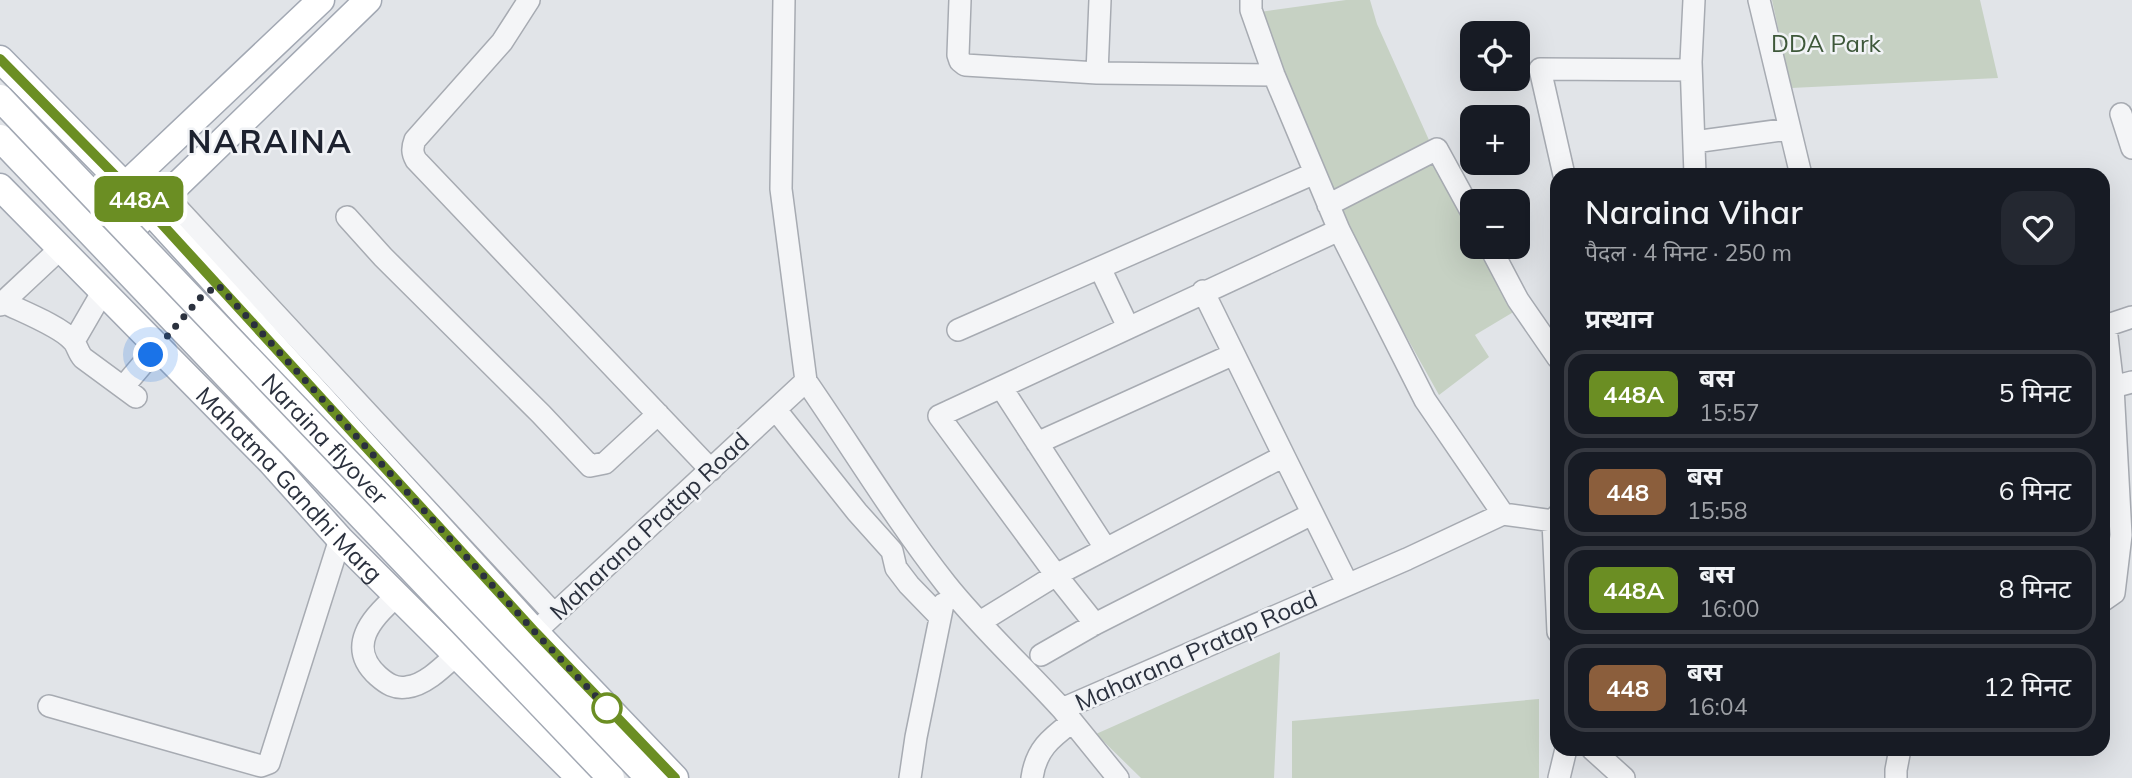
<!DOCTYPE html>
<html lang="hi">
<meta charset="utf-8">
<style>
body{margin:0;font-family:Mulish,"Noto Sans Devanagari",sans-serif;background:#242831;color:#f1f3f6;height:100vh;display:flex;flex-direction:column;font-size:26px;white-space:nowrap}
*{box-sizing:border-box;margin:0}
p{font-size:23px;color:#9ea1a6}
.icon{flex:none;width:38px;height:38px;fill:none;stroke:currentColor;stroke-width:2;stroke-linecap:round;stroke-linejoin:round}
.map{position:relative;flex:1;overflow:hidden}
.drawer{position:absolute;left:1550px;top:168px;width:560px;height:588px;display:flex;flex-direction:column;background:#171b24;border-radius:21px;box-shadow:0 7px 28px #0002}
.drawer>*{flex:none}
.badge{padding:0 14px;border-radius:10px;font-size:24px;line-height:46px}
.fabs{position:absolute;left:1460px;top:21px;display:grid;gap:14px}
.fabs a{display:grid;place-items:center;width:70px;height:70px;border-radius:14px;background:#171b24;box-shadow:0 7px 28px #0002;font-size:35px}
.you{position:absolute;width:35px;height:35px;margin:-18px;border:5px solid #fff;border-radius:50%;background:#1a73e8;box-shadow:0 0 0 10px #1a73e833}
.map>.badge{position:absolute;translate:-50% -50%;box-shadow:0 0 0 4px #fff}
h2{padding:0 35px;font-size:26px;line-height:63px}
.round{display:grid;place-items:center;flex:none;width:74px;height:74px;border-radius:21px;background:#242831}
.overview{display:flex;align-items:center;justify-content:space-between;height:119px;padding:0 35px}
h1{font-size:33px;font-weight:600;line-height:52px}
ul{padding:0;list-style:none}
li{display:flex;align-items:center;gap:21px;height:88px;margin:0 14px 10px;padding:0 21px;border:4px solid #363941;border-radius:21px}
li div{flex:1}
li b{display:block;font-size:26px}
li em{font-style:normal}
li .badge{min-width:77px;font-weight:700;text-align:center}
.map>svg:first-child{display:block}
.green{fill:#c6d1c3}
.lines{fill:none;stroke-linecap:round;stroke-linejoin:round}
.minor-casing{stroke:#a7abb2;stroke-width:24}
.major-casing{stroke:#a2a8b3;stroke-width:29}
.minor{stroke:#f4f5f7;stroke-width:21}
.major{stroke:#fff;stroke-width:26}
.major-bridge-casing{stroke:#a2a8b3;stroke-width:29;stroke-linecap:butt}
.major-bridge{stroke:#fff;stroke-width:26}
.line-casing{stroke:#fff;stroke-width:16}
.line{stroke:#6b8e23;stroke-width:10}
.walk{stroke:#2b313e;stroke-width:7;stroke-dasharray:0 12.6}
.stop-dot{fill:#fff;stroke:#6b8e23;stroke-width:3.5}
.labels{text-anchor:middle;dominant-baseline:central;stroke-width:5;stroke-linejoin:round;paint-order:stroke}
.park-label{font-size:24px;fill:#3e583a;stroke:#f1f3f6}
.street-label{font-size:24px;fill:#2b313e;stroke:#f1f3f6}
.district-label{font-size:32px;font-weight:bold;letter-spacing:2px;fill:#1d222f;stroke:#f1f3f6}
</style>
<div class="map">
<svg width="2132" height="778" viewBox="0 0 2132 778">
<rect width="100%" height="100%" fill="#e1e4e8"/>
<path class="green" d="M1346,0h24l7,24 60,134 35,54v35h23l35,55 -55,33 14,22 -50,38 -95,-170 -84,-213z
M1772,0h208l18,78 -207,10z
M1280,652l-6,126h-133l-45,-44z
M1539,699v79h-247v-57z"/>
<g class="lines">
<g class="minor-casing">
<path id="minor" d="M529,0l-27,42 -87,98c-3,8 -3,13 1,20l295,310
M784,0l-3,189 25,192
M960,0l-2,55 2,6 5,4 132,8 3,-73
M1251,0v10l23,65 65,155 86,170 78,114
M1694,0l-3,62 4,113
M1759,0l42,175
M1097,73l177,2
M2121,114l11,34
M1694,142l95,-13
M1564,175l-24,-106 151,1
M166,196l388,418
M1328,205l109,-56 35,64
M347,217l36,40 158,157 49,52 15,-3 53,-49
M1490,247l28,53 40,58
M1100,268l28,59
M1203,291l81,165 -228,119 -117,-159 400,-186
M3,302c18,9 57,24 69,38 5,4 6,13 11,18l53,39
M0,305l61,-57
M958,330l357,-157
M74,341l29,-50
M124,386l34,-40
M1001,387l105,162
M2113,387l-7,-59 5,-4 21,-7
M776,410l81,102 35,39 4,17 13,17 31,32
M1037,443l197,-89
M1284,456l63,127
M1558,515l-5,6 5,111
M397,596c-26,22 -51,51 -19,80 9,8 17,13 29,11 18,-2 36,-20 49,-32
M2104,600l10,-7 7,-58 -8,-148 19,-5
M980,622l76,-47 39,49
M535,632l271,-251c47,68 89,138 140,203 35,44 78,83 116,125l345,-150 96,-45 50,7
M1041,655l54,-31 217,-110
M49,706l212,60 8,-3 71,-224
M1062,709l56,69
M1592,749l32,29
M910,778l6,-41 27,-133
M1032,778c4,-29 19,-40 40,-56
M1559,778l7,-29
M1896,778v-8l4,-21"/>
</g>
<g class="major-casing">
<g id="major">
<path d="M0,59l150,152 385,421 140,146"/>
<path id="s1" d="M0,187l271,275 69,77 240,239"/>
<path d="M114,196l207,-196"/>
<path d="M138,223l230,-223"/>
</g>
</g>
<use href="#minor" class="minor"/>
<use href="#major" class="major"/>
<g class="major-bridge-casing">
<g id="major-bridge">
<path id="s2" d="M0,98l649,680"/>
<path d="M0,138l611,640"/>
</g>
</g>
<use href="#major-bridge" class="major-bridge"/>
</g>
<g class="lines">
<g class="line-casing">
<path id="line" d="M0,59l150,152 385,421 140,146"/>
</g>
<use href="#line" class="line"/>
<path class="walk" d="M151,355l49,-57 18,-13 317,347 72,76"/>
</g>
<circle class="stop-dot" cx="607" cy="708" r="14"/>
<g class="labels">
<g class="park-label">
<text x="1826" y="43">DDA Park</text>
</g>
<g class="street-label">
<text stroke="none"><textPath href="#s2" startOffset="471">Naraina flyover</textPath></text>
<text stroke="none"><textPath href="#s1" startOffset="415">Mahatma Gandhi Marg</textPath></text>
<text transform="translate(649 526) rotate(-43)">Maharana Pratap Road</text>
<text transform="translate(1196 650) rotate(-24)">Maharana Pratap Road</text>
</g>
<g class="district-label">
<text x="270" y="141">NARAINA</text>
</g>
</g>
</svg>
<div class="fabs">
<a><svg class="icon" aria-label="locate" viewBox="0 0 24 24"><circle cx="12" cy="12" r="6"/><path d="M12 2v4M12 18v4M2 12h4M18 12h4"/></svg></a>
<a>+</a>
<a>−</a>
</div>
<div class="you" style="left:151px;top:355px"></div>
<b class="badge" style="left:139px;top:199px;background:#6b8e23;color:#fff">448A</b>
<section class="drawer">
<div class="overview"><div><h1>Naraina Vihar</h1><p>पैदल · 4 मिनट · 250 m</p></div><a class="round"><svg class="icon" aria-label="heart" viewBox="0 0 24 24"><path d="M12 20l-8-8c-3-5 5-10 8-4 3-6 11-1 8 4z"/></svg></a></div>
<h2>प्रस्थान</h2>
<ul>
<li><span class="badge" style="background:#6b8e23;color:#fff">448A</span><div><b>बस</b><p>15:57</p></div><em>5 मिनट</em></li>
<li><span class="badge" style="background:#8b5e3c;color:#fff">448</span><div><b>बस</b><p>15:58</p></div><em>6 मिनट</em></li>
<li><span class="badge" style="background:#6b8e23;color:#fff">448A</span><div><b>बस</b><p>16:00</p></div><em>8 मिनट</em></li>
<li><span class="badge" style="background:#8b5e3c;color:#fff">448</span><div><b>बस</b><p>16:04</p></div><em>12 मिनट</em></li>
</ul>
</section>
</div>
